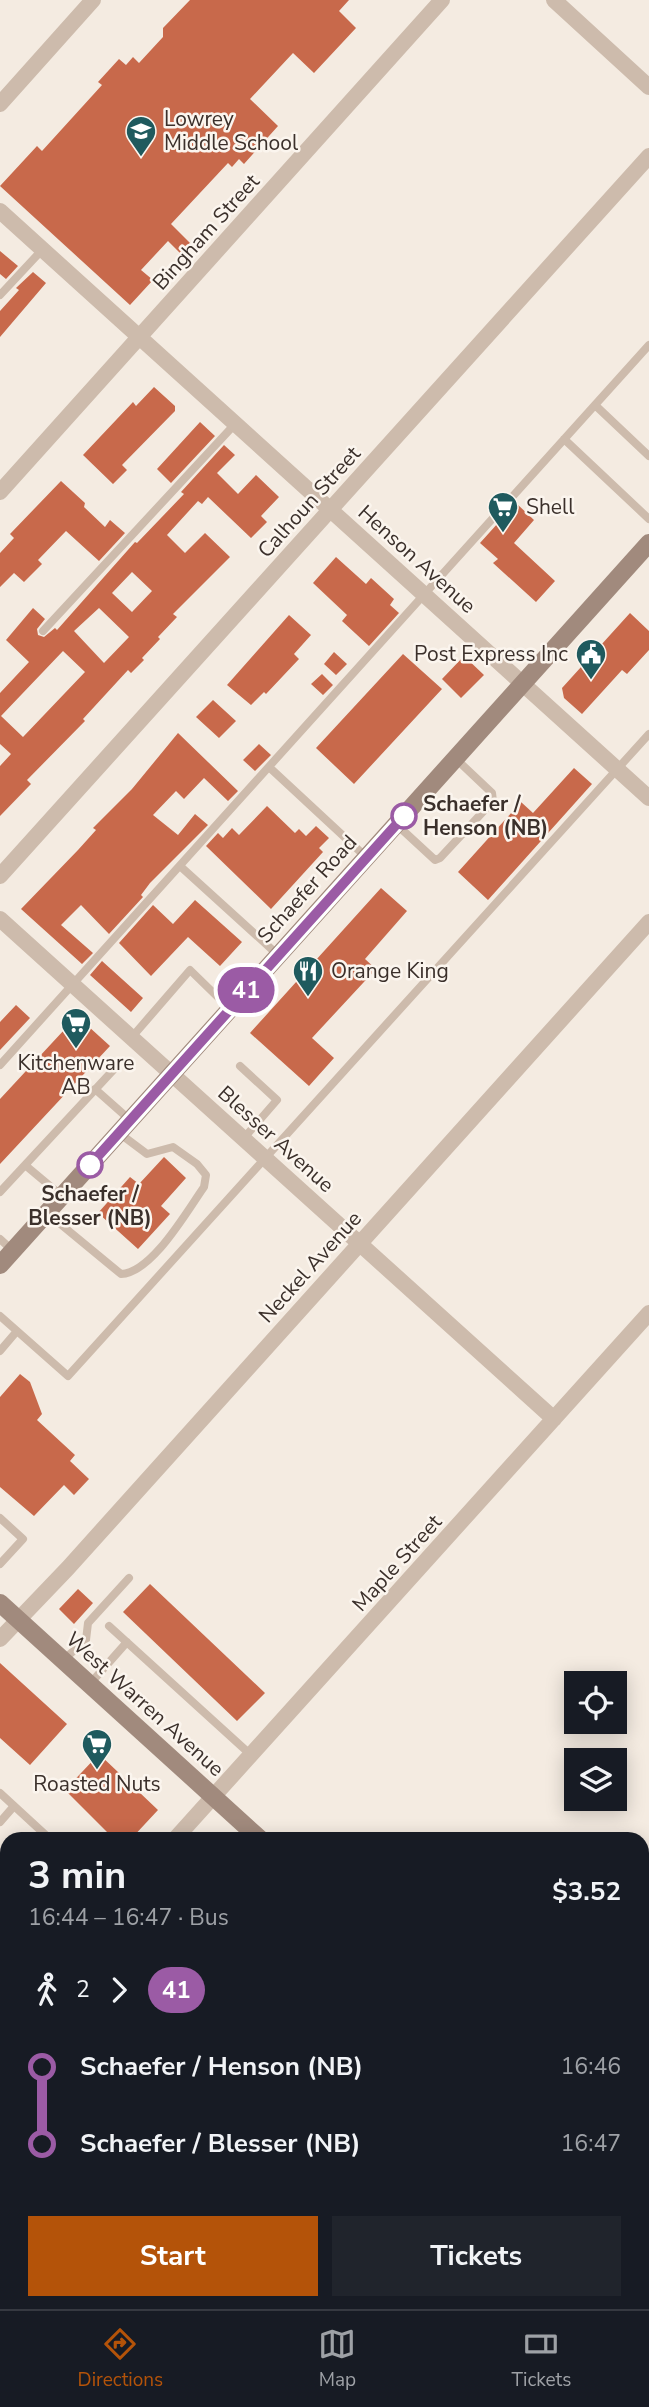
<!DOCTYPE html>
<meta charset="utf-8">
<style>
body{margin:0;font-family:"Nunito Sans",sans-serif;background:#20242c;color:#f1f3f6;height:100vh;display:flex;flex-direction:column;font-size:26px;white-space:nowrap}
*{box-sizing:border-box;margin:0}
p{font-size:23px;color:#9ea1a6}
.icon{flex:none;width:38px;height:38px;fill:none;stroke:currentColor;stroke-width:2;stroke-linecap:round;stroke-linejoin:round}
.map{position:relative;flex:1;overflow:hidden}
.side{position:absolute;left:0px;top:1832px;width:649px;height:478px;display:flex;flex-direction:column;background:#171b24;border-radius:21px 21px 0 0;box-shadow:0 4px 18px #0003}
.side>*{flex:none}
.badge{padding:0 14px;border-radius:23px;font-size:24px;line-height:46px}
.tools{position:absolute;left:564px;top:1671px;display:grid;gap:14px}
.tools a{display:grid;place-items:center;width:63px;height:63px;border-radius:0px;background:#171b24;box-shadow:0 4px 18px #0003;font-size:35px}
.map>.badge{position:absolute;translate:-50% -50%;box-shadow:0 0 0 4px #fff}
.legs{display:flex;align-items:center;gap:10px;height:77px;padding:0 28px;font-size:23px}
.legs p{margin-inline-start:auto}
.overview{display:flex;align-items:center;justify-content:space-between;height:119px;padding:0 28px}
h1{font-size:38px;font-weight:700;line-height:52px}
.primary-button{display:flex;gap:14px;margin-top:auto;padding:14px 28px}
.primary-button a{flex:1;height:80px;border-radius:0px;background:#b45309;color:#fff;font-size:28px;font-weight:700;line-height:80px;text-align:center}
.primary-button a+a{background:#20242c;color:#f1f3f6}
ul{padding:0 28px;list-style:none}
li{display:flex;align-items:center;gap:24px;height:77px;font-size:26px}
li i{display:grid;place-items:center;width:10px;height:100%;margin:0 9px;background:currentColor}
li i::after{content:'';width:18px;height:18px;margin:-9px;border:5px solid;border-radius:50%;background:#171b24}
li p{margin-inline-start:auto}
li:first-child i{background:linear-gradient(#0000 50%,currentColor 0)}
li:last-child i{background:linear-gradient(currentColor 50%,#0000 0)}
.dock{display:flex;justify-content:space-around;align-items:center;height:98px;border-top:2px solid #363941;background:#171b24;font-size:19px;color:#9ea1a6}
.dock a{display:grid;justify-items:center;gap:4px}
.dock .active{color:#b45309}
.map>svg:first-child{display:block}
.building{fill:#c8694b;fill-rule:evenodd}
.lines{fill:none;stroke-linecap:round;stroke-linejoin:round}
.lane{stroke:#cdbbac;stroke-width:8}
.street{stroke:#cdbbac;stroke-width:16}
.secondary{stroke:#a18a7d;stroke-width:18}
.rail{stroke:#3b302b;stroke-width:5;stroke-dasharray:2 5;stroke-linecap:butt}
.line-1-casing{stroke:#fff;stroke-width:16}
.line-1{stroke:#9b5ba5;stroke-width:10}
.stop-1-dot{fill:#fff;stroke:#9b5ba5;stroke-width:3.5}
.labels{text-anchor:middle;dominant-baseline:central;stroke-width:5;stroke-linejoin:round;paint-order:stroke}
.poi-label{font-size:21px;fill:#3b302b;stroke:#fbf5ee;text-anchor:start}
.street-label{font-size:21px;fill:#3b302b;stroke:#fbf5ee}
.stop-label{font-size:21px;font-weight:bold;fill:#3b302b;stroke:#fbf5ee;text-anchor:start}
</style>
<div class="map">
<svg width="649" height="2309" viewBox="0 0 649 2309">
<rect width="100%" height="100%" fill="#f4ebe1"/>
<path class="building" d="M190,0h159l-10,11 17,17 -42,45 -21,-20 -43,46 28,27 -34,38 -5,-5 -7,8 -4,-4 -57,61 19,19 -10,10 -12,-12 -27,29 12,10 -23,25 -130,-119 37,-40 5,5 60,-66 -4,-3 21,-23 7,6 7,-8 6,6 24,-26v-9z
M0,251l18,15 -12,13 -6,-5z
M33,272l13,11 -46,54v-26l19,-21 -3,-2z
M154,387l21,19v5l-53,54 5,5 -14,14 -30,-29 50,-53 3,4z
M200,422l15,14 -44,47 -14,-14z
M224,445l11,10 -18,18 21,21 18,-19 23,22 -18,19 6,6 -16,16 -43,-41 -6,7 -4,-3 -31,34 18,18 20,-20 25,24 -57,57 4,3 -19,20 2,2 -18,19 2,2 -13,13 -3,-3 -45,49 2,2 -58,59 4,4 -31,32v-50l11,-12 -11,-10v-51l29,-31 -23,-22 27,-32 12,11 -8,10 1,6 6,2 11,-9 2,2 78,-88 2,1 47,-49 -3,-2zM132,572l20,19 -20,21 -20,-19zM99,608l30,29 -25,26 -30,-32zM63,651l22,21 -62,65 -22,-21z
M61,481l24,22 -1,4 21,20 5,-7 15,13 -26,28 -33,-30 -28,29 4,4 -18,18 -10,-9 -14,14v-34l14,-15 -4,-4z
M516,503l18,17 -20,23 41,38 -19,21 -43,-39 5,-4 -18,-16z
M336,557l30,27 5,-6 23,21 -4,6 9,8 -30,33 -27,-25 5,-6 -34,-32z
M630,613l19,18v19l-22,24 -5,-4 -40,44 -18,-16 -2,-10z
M289,615l22,20 -17,19 5,5 -33,35 -2,-2 -13,13 -24,-20z
M334,652l13,12 -11,11 -12,-11z
M403,654l39,35 -88,95 -38,-36z
M464,656l20,19 -23,23 -19,-19z
M322,674l11,11 -10,10 -12,-11z
M213,700l23,21 -17,17 -23,-21z
M178,733l60,58 -10,10 -24,-23 -20,21 -8,-8 -23,24 25,20 17,-21 13,11 -58,58 -9,12 2,2 -34,37 -28,-29 -20,20 32,28 -11,11 -61,-55 57,-59 18,-20 -3,-2 39,-39z
M259,744l12,11 -16,16 -12,-11z
M574,768l18,16 -104,116 -30,-28 63,-70 12,11z
M267,806l28,27 4,-4 7,7 10,-10 13,12 -10,10 4,4 -52,57 -65,-63 12,-13 5,5 9,-10 7,7z
M381,888l26,23 -42,48 11,10 -64,69 22,20 -25,28 -59,-53z
M195,900l47,42 -22,24 -32,-29 -37,39 -32,-33 34,-38 20,19z
M102,961l41,37 -12,14 -41,-37z
M16,1005l14,13 -30,32v-28z
M77,1016l33,30 -110,118v-65z
M164,1157l22,21 -25,28 9,8 -32,35 -40,-36 32,-36 9,7z
M20,1374l10,8 12,32 -5,6 38,35 -5,6 19,18 -15,16 -10,-10 -30,31 -34,-29v-90z
M150,1584l115,109 -28,28 -114,-109z
M78,1589l15,14 -19,21 -15,-15z
M0,1663l67,61 -37,41 -30,-27z
M99,1754l59,56 -27,29h-17l-49,-49z"/>
<g class="lines">
<path class="lane" d="M0,295l42,-45
M595,405l54,51
M564,439l85,80
M43,631l192,-207
M269,767l97,90
M396,824l39,36 5,-2 53,-57 -1,-8 -37,-35
M180,866l98,89
M132,1037l58,-67 40,39
M0,1065l649,-720
M240,1066l37,34 -33,38
M95,1089l35,31
M25,1165l37,31
M0,1192l117,-126
M47,1213l74,61c31,-1 66,-63 83,-87l2,-12 -9,-11 -24,-17 -26,7 -28,-21
M0,1239l13,12
M0,1316l68,60 581,-642
M0,1351l17,-20
M0,1518l23,21 -23,25
M109,1626l142,129
M62,1661l24,-21 2,-17 41,-45
M89,1685l38,-43
M0,1793l50,46
M0,1822l14,-16
M642,2000l7,-8
M0,2236l7,-7
M556,2303l7,6
M276,2309l6,-6"/>
<path class="street" d="M554,0l95,87
M0,104l93,-104
M0,211l649,587
M0,492l442,-492
M0,876l649,-720
M0,919l554,500
M0,1639l68,-71 581,-646
M175,1839l474,-526
M0,2032l7,-8
M105,2309l5,-6
M441,2309l6,-6"/>
<path class="secondary" d="M0,1265l649,-722
M0,1603l260,236
M642,2193l7,7"/>
<path class="rail" d="M642,1971l7,-8
M336,2309l6,-6"/>
</g>
<g class="lines">
<g class="line-1-casing">
<path id="line-1" d="M90,1165l314,-349"/>
</g>
<use href="#line-1" class="line-1"/>
</g>
<defs>
<g id="school-pin" transform="scale(1.575)"><path d="M0 17L-7.5 6A9.5 9.5 0 1 1 7.5 6Z" fill="#1f5a5e" stroke="#fbf5ee"/><path d="M0-5L7-2L0 1L-7-2ZM-4 1L0 2.5L4 1V4Q0 6-4 4Z" fill="#fff"/></g>
<g id="supermarket-pin" transform="scale(1.575)"><path d="M0 17L-7.5 6A9.5 9.5 0 1 1 7.5 6Z" fill="#1f5a5e" stroke="#fbf5ee"/><path d="M-6-5.5h2.5l.6 2H6L4.5 2H-2.5L-4.4-4H-6ZM-1.5 3.2a1.3 1.3 0 1 0 .1 0ZM3 3.2a1.3 1.3 0 1 0 .1 0Z" fill="#fff"/></g>
<g id="civic-pin" transform="scale(1.575)"><path d="M0 17L-7.5 6A9.5 9.5 0 1 1 7.5 6Z" fill="#1f5a5e" stroke="#fbf5ee"/><path d="M-.6-6.5H3V-4.5H.6V-3L4-1V1h2V6H-6V1h2V-1L-.6-3ZM-1.2 2.5V6h2.4V2.5Z" fill="#fff"/></g>
<g id="restaurant-pin" transform="scale(1.575)"><path d="M0 17L-7.5 6A9.5 9.5 0 1 1 7.5 6Z" fill="#1f5a5e" stroke="#fbf5ee"/><path d="M-5-6h1v4h1v-4h1v4h1v-4h1v5L-1.5 .5V6h-2V.5L-5-1ZM5-6V6H3V1.5H1.5Q1.5-4 5-6Z" fill="#fff"/></g>
</defs>
<g fill-rule="evenodd">
<use href="#school-pin" x="141" y="131"/>
<use href="#supermarket-pin" x="503" y="507"/>
<use href="#civic-pin" x="591" y="654"/>
<use href="#restaurant-pin" x="308" y="971"/>
<use href="#supermarket-pin" x="76" y="1023"/>
<use href="#supermarket-pin" x="97" y="1744"/>
</g>
<g class="stop-1-dot">
<circle cx="404" cy="816" r="12"/>
<circle cx="90" cy="1165" r="12"/>
</g>
<g class="labels">
<g class="poi-label">
<text x="164" y="119">Lowrey<tspan x="164" dy="24">Middle School</tspan></text>
<text x="526" y="507">Shell</text>
<text x="568" y="654" text-anchor="end">Post Express Inc</text>
<text x="331" y="971">Orange King</text>
<text x="76" y="1063" text-anchor="middle">Kitchenware<tspan x="76" dy="24">AB</tspan></text>
<text x="97" y="1784" text-anchor="middle">Roasted Nuts</text>
</g>
<g class="street-label">
<text transform="translate(206 232) rotate(-48)">Bingham Street</text>
<text transform="translate(309 502) rotate(-48)">Calhoun Street</text>
<text transform="translate(417 559) rotate(42)">Henson Avenue</text>
<text transform="translate(307 889) rotate(-48)">Schaefer Road</text>
<text transform="translate(276 1139) rotate(42)">Blesser Avenue</text>
<text transform="translate(310 1267) rotate(-48)">Neckel Avenue</text>
<text transform="translate(397 1563) rotate(-48)">Maple Street</text>
<text transform="translate(145 1704) rotate(42)">West Warren Avenue</text>
</g>
<g class="stop-label">
<text x="423" y="804">Schaefer /<tspan x="423" dy="24">Henson (NB)</tspan></text>
<text x="90" y="1194" text-anchor="middle">Schaefer /<tspan x="90" dy="24">Blesser (NB)</tspan></text>
</g>
</g>
</svg>
<div class="tools">
<a><svg class="icon" aria-label="locate" viewBox="0 0 24 24"><circle cx="12" cy="12" r="6"/><path d="M12 2v4M12 18v4M2 12h4M18 12h4"/></svg></a>
<a><svg class="icon" aria-label="layers" viewBox="0 0 24 24"><path d="M12 4l9 5-9 5-9-5zM3 14l9 5 9-5"/></svg></a>
</div>
<b class="badge" style="left:246px;top:990px;background:#9b5ba5;color:#fff">41</b>
<section class="side">
<div class="overview"><div><h1>3 min</h1><p>16:44 – 16:47 · Bus</p></div><b>$3.52</b></div>
<div class="legs"><svg class="icon" aria-label="walk" viewBox="0 0 24 24"><circle cx="13" cy="4" r="2"/><path d="M13 8l-2 6 4 7M11 14l-3 7M7 12l3-4h3l4 4"/></svg>2<svg class="icon" aria-label="forward" viewBox="0 0 24 24"><path d="M9 5l7 7-7 7"/></svg><b class="badge" style="background:#9b5ba5;color:#fff">41</b></div>
<ul>
<li><i style="color:#9b5ba5"></i><b>Schaefer / Henson (NB)</b><p>16:46</p></li>
<li><i style="color:#9b5ba5"></i><b>Schaefer / Blesser (NB)</b><p>16:47</p></li>
</ul>
<div class="primary-button"><a>Start</a><a>Tickets</a></div>
</section>
</div>
<nav class="dock">
<a class="active"><svg class="icon" aria-label="directions" viewBox="0 0 24 24"><path d="M12 3l9 9-9 9-9-9zM9 14v-3h6M13 9l2 2-2 2"/></svg>Directions</a>
<a><svg class="icon" aria-label="map" viewBox="0 0 24 24"><path d="M3 6l6-2 6 2 6-2v14l-6 2-6-2-6 2zM9 4v14M15 6v14"/></svg>Map</a>
<a><svg class="icon" aria-label="tickets" viewBox="0 0 24 24"><path d="M3 7h18v10H3zM15 7v10"/></svg>Tickets</a>
</nav>
